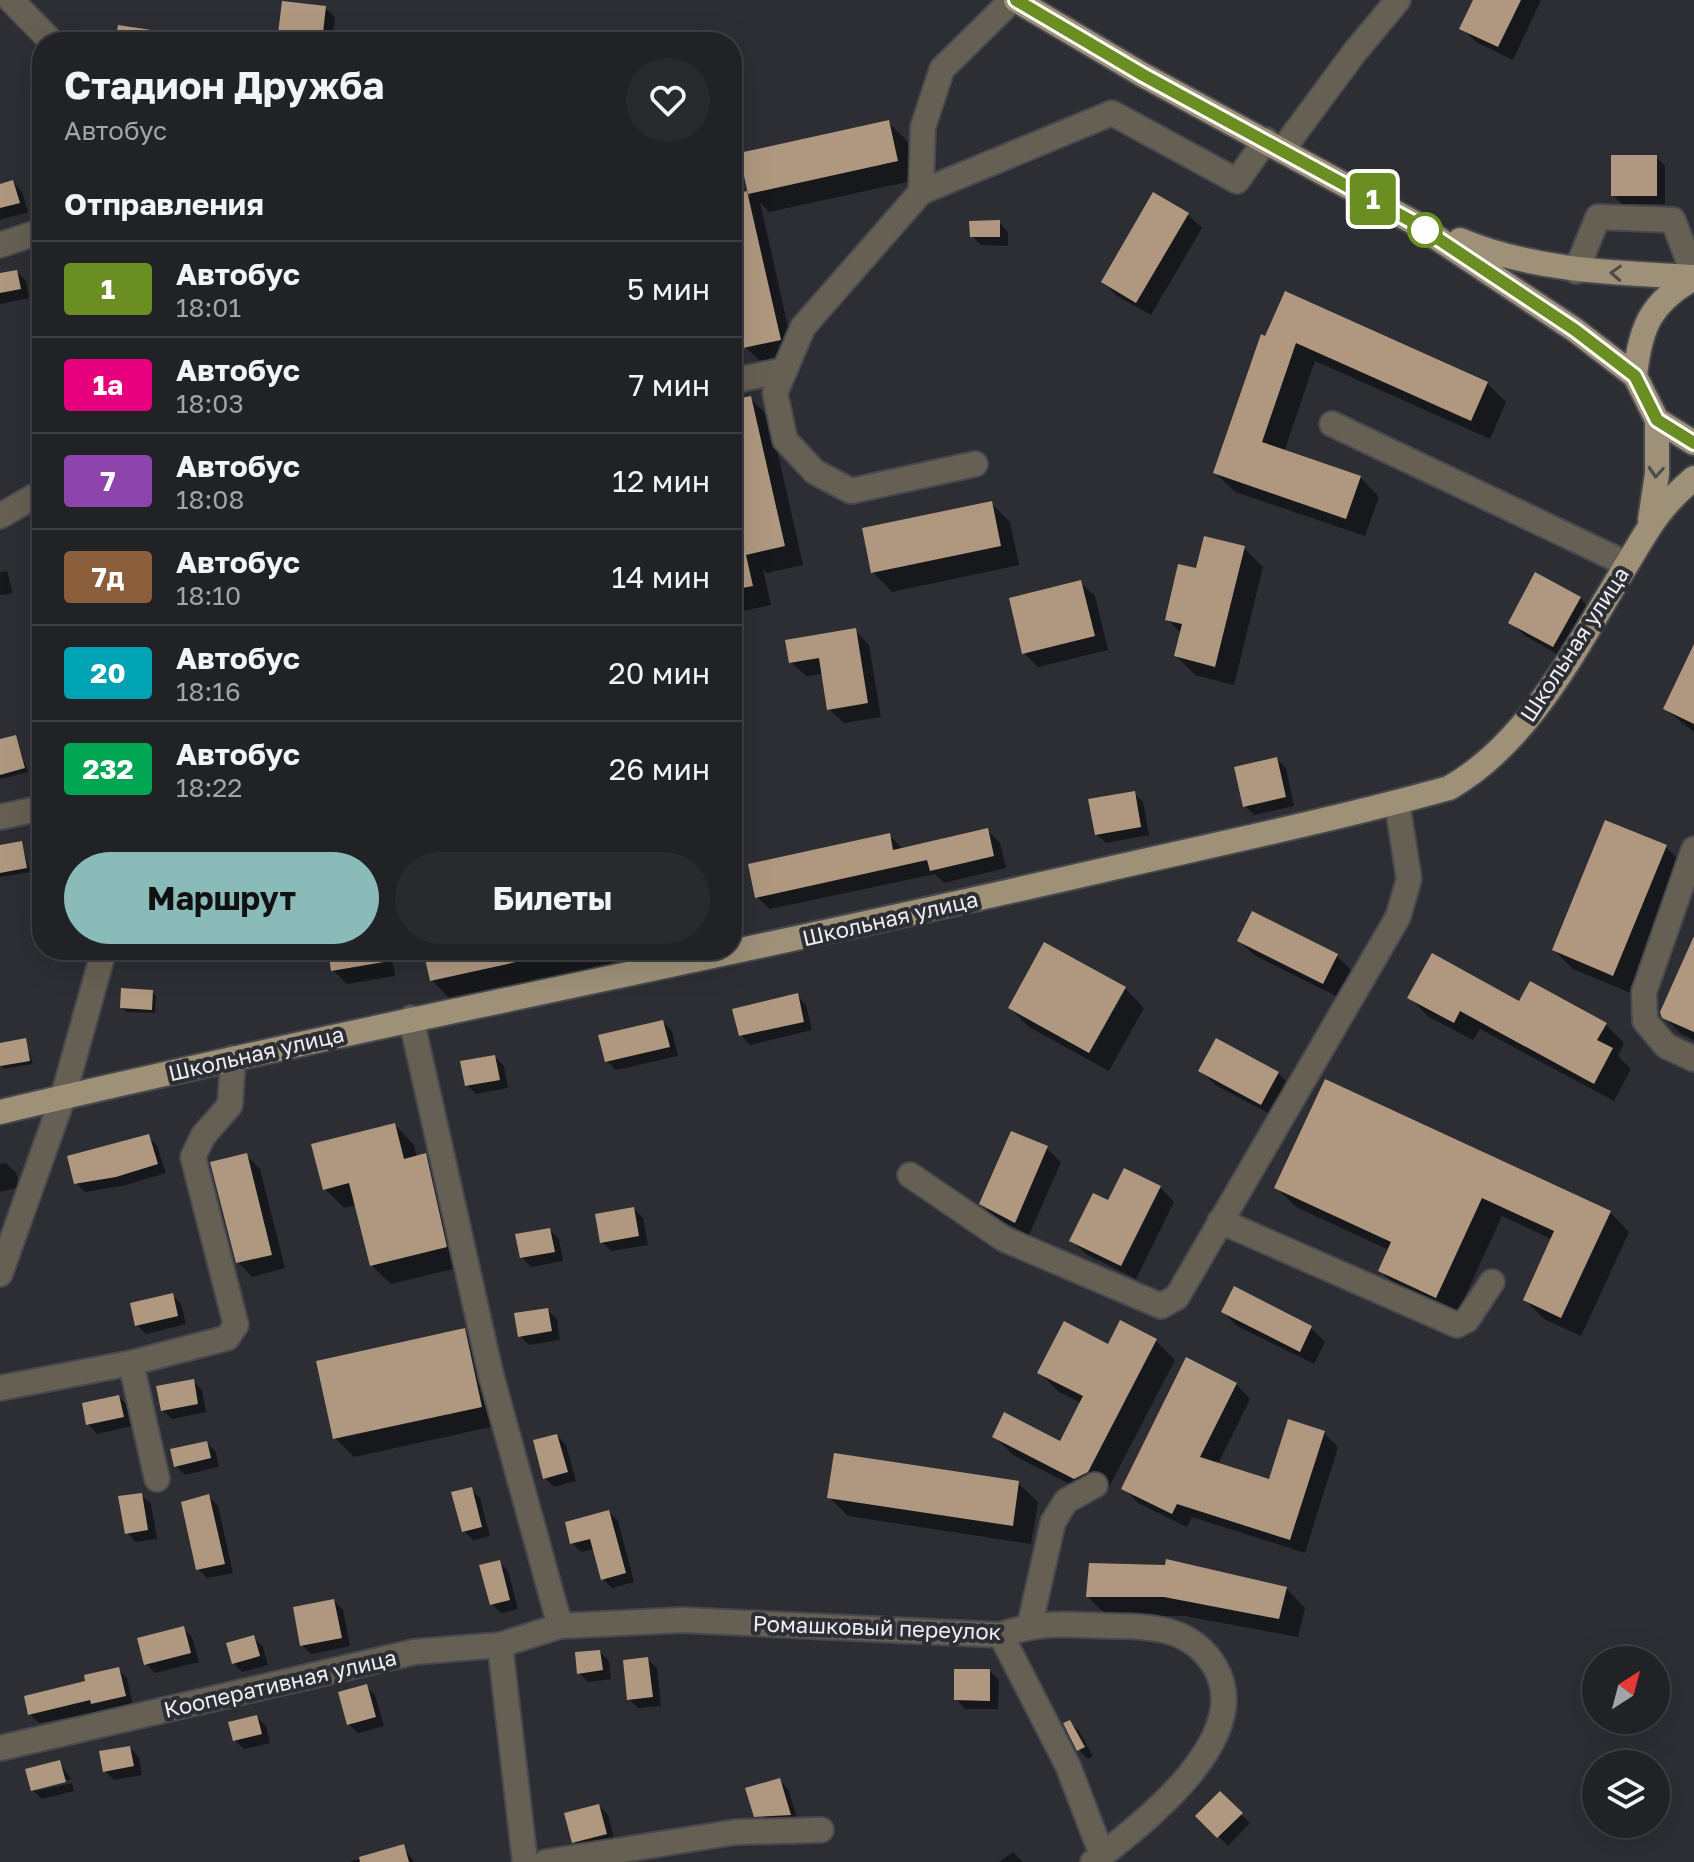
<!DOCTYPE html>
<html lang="ru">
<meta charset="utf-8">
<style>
body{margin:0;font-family:"Golos Text",sans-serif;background:#292a2e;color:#f1f3f6;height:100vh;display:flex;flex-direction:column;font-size:30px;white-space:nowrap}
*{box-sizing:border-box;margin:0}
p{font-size:26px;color:#a2a4a7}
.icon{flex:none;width:44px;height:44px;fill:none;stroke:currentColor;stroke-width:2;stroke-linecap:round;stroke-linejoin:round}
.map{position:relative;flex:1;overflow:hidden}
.sheet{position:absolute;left:32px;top:32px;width:710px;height:928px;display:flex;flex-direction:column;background:#212226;border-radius:32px;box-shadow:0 8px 32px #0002,0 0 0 2px #3e3f43}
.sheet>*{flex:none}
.badge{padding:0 16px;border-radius:6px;font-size:28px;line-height:52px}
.needle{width:52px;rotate:36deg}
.fabs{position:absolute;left:1582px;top:1646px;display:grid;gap:16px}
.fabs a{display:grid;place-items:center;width:88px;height:88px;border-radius:50%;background:#212226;box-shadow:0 8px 32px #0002,0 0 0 2px #3e3f43;font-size:40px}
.map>.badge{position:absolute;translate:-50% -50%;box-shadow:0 0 0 4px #fff}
h2{padding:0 32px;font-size:30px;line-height:72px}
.round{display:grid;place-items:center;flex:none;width:84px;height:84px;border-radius:42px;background:#292a2e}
.summary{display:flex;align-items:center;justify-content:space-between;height:136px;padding:0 32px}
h1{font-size:38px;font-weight:700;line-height:60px}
.primary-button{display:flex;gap:16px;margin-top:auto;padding:16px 32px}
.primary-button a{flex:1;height:92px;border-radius:48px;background:#8bbbb9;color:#111;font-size:32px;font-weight:700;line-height:92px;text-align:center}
.primary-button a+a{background:#292a2e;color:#f1f3f6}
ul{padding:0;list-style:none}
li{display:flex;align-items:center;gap:24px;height:96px;padding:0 32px;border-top:2px solid #3e3f43}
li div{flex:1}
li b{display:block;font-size:30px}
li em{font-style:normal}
li .badge{min-width:88px;font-weight:700;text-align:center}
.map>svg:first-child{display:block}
.shadow{fill:#0007}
.building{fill:#b09880}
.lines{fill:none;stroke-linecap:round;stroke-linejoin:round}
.minor-casing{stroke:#47494e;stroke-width:28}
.major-casing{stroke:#47494e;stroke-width:28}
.minor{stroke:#666054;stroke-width:24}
.major{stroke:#9e9178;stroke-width:24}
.oneway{stroke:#4e4c48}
.line-casing{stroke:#fff;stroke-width:18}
.line{stroke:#6b8e23;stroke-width:12}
.stop-dot{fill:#fff;stroke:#6b8e23;stroke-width:4}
.labels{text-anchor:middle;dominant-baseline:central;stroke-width:8;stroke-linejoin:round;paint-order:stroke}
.street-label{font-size:22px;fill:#edeef1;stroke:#2c2e33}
</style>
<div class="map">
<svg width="1694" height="1862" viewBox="0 0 1694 1862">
<rect width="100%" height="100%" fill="#2c2e33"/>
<path class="shadow" d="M1475,0h66l-28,60 -37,-18 -14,-14z
M325,8l10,9 -3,25h-53z
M197,32l35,4 6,6h-42z
M888,122l19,19 9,39 -147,32 -9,-10 34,152 -34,7 -15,-14 -13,-58v-92l14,-3 5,4 -10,-44z
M1656,157l9,9v38h-43l-9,-9z
M13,182l9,10 6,20 -28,8v-34z
M1187,214l15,14 -51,87 -34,-19 -14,-14z
M999,222l9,10v14l-27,-1 -9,-9z
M17,272l9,9 3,17 -29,6v-29z
M1286,294l201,89 19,19 -16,37 -175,-78 -31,91 76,25 19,20 -14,39 -130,-44 -20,-19z
M750,398l20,20 33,147 -36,8 -4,-4 8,36 -39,8v-64l11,-3 4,5 -15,-69v-80z
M991,503l19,19 9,43 -127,27 -19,-20z
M1244,548l19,19 -29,118 -39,-10 -19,-19 6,-22 -15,-15 31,-48z
M7,571l6,22 -13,2v-23z
M1080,582l15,14 13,54 -70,17 -14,-14z
M1580,598l14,15 -26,47 -43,-24 -14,-14z
M855,630l14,15 12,72 -37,6 -15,-14 -6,-35 -17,2 -15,-14z
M1694,649v83l-29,-23z
M16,737l12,35 -28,7v-38z
M1277,759l9,9 8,38 -40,9 -9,-9z
M1134,793l9,9 6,33 -43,8 -10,-9z
M987,830l13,13 6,25 -62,15 -9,-9 -165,35 -13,-12 132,-62 13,13z
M22,844l8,28 -30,5v-30z
M1666,847l19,19 -52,128 -60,-25 -19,-19z
M1239,941l98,15 14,14 -13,27 -84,-42z
M1694,943v97l-13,-6 -19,-19z
M330,950h60l5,26 -48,8 -14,-14z
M425,950h244v1l-218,49 -19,-20z
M1125,988l19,20 -35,63 -80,-44 -19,-19z
M152,992l4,4 -1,17 -29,-1 -4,-4z
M797,996l9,9 6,25 -62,15 -9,-10z
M1410,998l110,5 85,21 19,19 -6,13 13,13 -17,32 -134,-72 -7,11 -44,-23z
M663,1022l9,9 6,25 -62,14 -9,-9z
M25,1040l8,24 -30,5 -3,-24z
M495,1057l9,9 4,22 -32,6 -9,-9z
M1201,1070l77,3 14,14 -16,30 -61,-32z
M1326,1082l284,130 19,20 -48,104 -37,-17 -19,-19 28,-60 -51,-24 -46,100 -56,-26 -20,-20 9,-20 -93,-43 -19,-19z
M395,1125l19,20 3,13 8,-2 20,19 20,91 -74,18 -20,-19 -15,-60 -12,3 -19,-19z
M148,1136l9,10 9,27 -40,12 -41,7 -9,-9z
M1046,1148l15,14 -32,73 -33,-17 -14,-14z
M246,1155l14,14 25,99 -33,9 -14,-15z
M6,1163l10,10 4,14 -20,5v-28z
M1160,1187l14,15 -38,77 -50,-25 -15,-14 38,-37z
M634,1209l9,9 5,27 -37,6 -9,-9z
M550,1230l9,9 4,22 -32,6 -10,-10z
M1235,1289l76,39 14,14 -11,22 -77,-38 -14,-14z
M172,1295l9,9 5,20 -40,10 -9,-9z
M547,1310l10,9 3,21 -31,5 -9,-9z
M465,1331l19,19 16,75 -146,32 -19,-19z
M1156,1341l19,19 -68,131 -12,6 -82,-42 -19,-19 67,7 20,-40 -22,-11 -19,-19 69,-26z
M193,1381l9,9 4,22 -34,7 -10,-9z
M1236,1384l14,15 -32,65 52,17 54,-48 14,14 -33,106 -113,-36 -5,10 -49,-24 -14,-15z
M119,1397l9,9 4,20 -35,8 -9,-10z
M557,1436l9,9 10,36 -22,6 -9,-9z
M207,1443l9,9 3,15 -34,8 -9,-9z
M1018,1483l20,19 -7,42 -183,-28 -19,-19z
M471,1489l9,9 10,38 -17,4 -9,-9z
M141,1495l10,9 6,35 -21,3 -9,-9z
M209,1497l9,9 15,67 -26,5 -9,-9z
M609,1512l9,9 16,61 -22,6 -9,-9 -8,-30 -14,3 -9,-9z
M499,1562l9,9 10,38 -17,4 -9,-9z
M1286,1588l19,20 -7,29 -113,-21h-78l-19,-19z
M334,1601l9,9 7,36 -39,8 -9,-9z
M183,1628l9,9 7,25 -44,11 -9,-9z
M254,1638l9,9 5,18 -26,7 -9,-9z
M600,1652l9,9 2,18 -23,3 -9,-9z
M647,1659l10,9 4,38 -23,2 -9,-9z
M118,1669l9,9 6,27 -94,18 -9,-9z
M990,1671l9,9 -1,29h-33l-9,-10z
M366,1686l9,9 9,31 -26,7 -10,-9z
M257,1717l9,9 4,17 -26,6 -9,-9z
M1070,1722l9,9 14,25 -5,3 -9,-9 -13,-26z
M130,1748l9,9 3,18 -28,5 -9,-9z
M60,1763l11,16 -35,8v4l36,-8 2,8 -32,8 -9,-9z
M779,1780l9,9 11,35 -34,1 -10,-9z
M1220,1794l30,29 -22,23 -30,-30z
M599,1806l9,9 7,28 -32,8 -9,-9z
M404,1847l10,15h-65z
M1013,1852l10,10h-24z"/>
<path class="building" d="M1473,0h48l-23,47 -39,-18z
M282,1l44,5 -4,36h-45z
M118,25l47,7 -1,10h-49z
M889,120l9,41 -150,33 -9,-41z
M1611,155h46v41h-46z
M13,180l7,23 -20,5v-24z
M747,191l34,149 -38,8 -11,-50v-103z
M1153,192l36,21 -53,90 -35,-21z
M1000,220v17h-30l-1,-16z
M17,270l4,19 -21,4v-20z
M1285,291l203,91 -17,39 -175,-78 -34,99 99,34 -15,43 -133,-46 48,-139 4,2z
M751,396l34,150 -39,9 -14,-64v-91z
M992,501l9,45 -130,27 -9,-45z
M739,524l14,62 -21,4v-65z
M1204,536l41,10 -30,121 -41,-11 8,-32 -17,-4 13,-56 18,4z
M1535,572l46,25 -28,50 -45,-24z
M1081,580l14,56 -73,18 -13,-56z
M856,628l12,75 -41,7 -8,-52 -30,5 -4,-23z
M1694,644v80l-31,-15z
M16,735l9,33 -25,7v-36z
M1277,757l9,40 -43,10 -9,-40z
M1135,791l6,36 -46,8 -7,-36z
M1605,820l62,25 -54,131 -61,-26z
M988,828l6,28 -64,15 -3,-11 -172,38 -7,-34 142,-31 3,17z
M22,841l5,27 -27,5v-28z
M1252,911l86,43 -15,30 -86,-43z
M1694,936v96l-32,-14 -2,-6z
M1044,942l82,45 -37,66 -81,-45z
M328,950h73l1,9 -71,12z
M423,950h115l1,7 -109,24z
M1432,953l87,48 11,-20 77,42 -10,17 16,8 -19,36 -134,-73 -6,12 -47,-25z
M121,988l32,2 -1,20 -32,-2z
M798,993l6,29 -65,14 -7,-27z
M663,1020l7,27 -65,15 -7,-27z
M26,1038l4,23 -30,5v-23z
M1216,1038l63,34 -18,33 -63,-34z
M495,1055l5,25 -35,6 -5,-25z
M1325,1079l286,132 -50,107 -38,-18 31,-69 -72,-33 -46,100 -58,-27 13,-29 -117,-54z
M395,1123l9,36 22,-6 21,94 -77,19 -21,-83 -26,7 -12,-46z
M1011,1131l37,15 -33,77 -36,-19z
M149,1134l9,30 -42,13 -42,7 -7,-28z
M247,1153l25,102 -36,8 -26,-101z
M1124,1168l37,18 -40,80 -52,-25 24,-48 15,7z
M634,1207l5,29 -39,7 -5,-29z
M550,1228l5,24 -35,6 -5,-24z
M1234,1286l78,40 -12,26 -79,-40z
M173,1293l5,23 -43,10 -5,-23z
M548,1308l4,23 -34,6 -4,-24z
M1120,1320l37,19 -69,133 -14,7 -82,-42 12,-25 56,29 23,-45 -46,-23 27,-52 44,23z
M465,1328l17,79 -149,32 -17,-78z
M1186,1357l51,26 -37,74 69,22 19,-60 37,12 -35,109 -113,-36 -5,10 -51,-25z
M194,1379l4,25 -37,7 -5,-25z
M119,1395l5,22 -38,8 -4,-22z
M557,1434l11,38 -25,7 -10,-39z
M207,1441l4,17 -37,9 -4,-18z
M834,1453l185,28 -6,45 -186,-28z
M472,1487l10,40 -20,5 -11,-40z
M142,1493l6,37 -23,4 -7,-38z
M209,1494l16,70 -29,6 -15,-68z
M609,1510l17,63 -25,7 -11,-41 -20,5 -5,-22z
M1166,1559l121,28 -8,32 -115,-22h-78l3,-34 76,2z
M500,1560l10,40 -20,5 -11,-40z
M334,1599l8,39 -42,8 -7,-39z
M184,1626l7,27 -47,12 -7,-27z
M254,1635l6,21 -28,8 -6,-21z
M600,1650l3,20 -26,4 -2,-22z
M648,1657l5,40 -26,3 -4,-40z
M119,1667l7,29 -35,8 -1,-4 -62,15 -4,-19 61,-15 -1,-6z
M954,1669h36v32l-36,-1z
M367,1684l9,33 -29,8 -9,-33z
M257,1715l5,19 -29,7 -5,-19z
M1070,1720l15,27 -8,4 -14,-28z
M130,1746l4,20 -31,6 -4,-21z
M60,1760l6,22 -35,9 -6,-22z
M780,1778l11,37 -37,2 -9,-29z
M1220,1791l23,22 -26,25 -22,-22z
M599,1804l8,30 -35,9 -8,-30z
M404,1844l5,18h-49l-1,-5z"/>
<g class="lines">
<g class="minor-casing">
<path id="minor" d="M11,0l41,42
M1283,149l71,-96 44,-53
M921,192l2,-65 19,-58 70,-69
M0,245l42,-14
M1576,271l22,-54 75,3 21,55
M732,381l53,-11
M1332,424l295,140
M975,464l-124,27 -36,-19 -30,-32 -10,-47 28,-66 118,-135 191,-79 125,68 29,-41
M0,516l42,-24
M0,817l42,-9
M1694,849l-50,143 1,29 21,25 28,13
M411,1018l80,357 69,251
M910,1175l94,64 157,67 16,-9 221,-380 11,-38 -12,-77
M1220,1221l237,104 10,-5 25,-38
M0,1274l63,-177 41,-147
M131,1363l26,116
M0,1388l131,-25 96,-25 9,-13 -43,-168 10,-21 27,-31 3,-47
M1030,1624l23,-102 13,-21 29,-16
M1001,1635l67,131 34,89
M500,1645l25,217
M0,1748l414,-96 86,-7 60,-19 122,-6 319,15c41,-15 70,-10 113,-9 40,0 79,3 101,41 41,70 -73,158 -122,195
M546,1862l190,-30 85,-2"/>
</g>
<g class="major-casing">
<path id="major" d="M1016,0l127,75 270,147 162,108 60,46 22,44v54l-7,46
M1460,240c75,31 154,33 234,37
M1635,376c5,-49 16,-74 59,-98
M1657,420l37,23
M0,1112c368,-87 740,-158 1108,-243 114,-26 229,-50 341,-81 81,-46 128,-142 175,-219 24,-39 33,-60 70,-91"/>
</g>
<use href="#minor" class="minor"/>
<use href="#major" class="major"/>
</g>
<defs><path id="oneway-chevron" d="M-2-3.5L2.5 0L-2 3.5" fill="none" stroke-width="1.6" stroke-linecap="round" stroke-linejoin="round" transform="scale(2)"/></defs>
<g class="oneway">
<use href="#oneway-chevron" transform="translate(1616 273) rotate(-177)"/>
<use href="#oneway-chevron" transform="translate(1656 472) rotate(94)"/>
</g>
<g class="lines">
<g class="line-casing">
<path id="line" d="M1016,0l127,75 270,147 162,108 60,46 22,44 37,23"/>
</g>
<use href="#line" class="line"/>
</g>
<circle class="stop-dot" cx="1425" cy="230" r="16"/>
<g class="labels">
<g class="street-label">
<text transform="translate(1574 644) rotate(-57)">Школьная улица</text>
<text transform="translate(890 918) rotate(-13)">Школьная улица</text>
<text transform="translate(256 1053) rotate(-13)">Школьная улица</text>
<text transform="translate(877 1627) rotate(2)">Ромашковый переулок</text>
<text transform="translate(280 1683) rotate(-13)">Кооперативная улица</text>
</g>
</g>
</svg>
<div class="fabs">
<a><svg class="needle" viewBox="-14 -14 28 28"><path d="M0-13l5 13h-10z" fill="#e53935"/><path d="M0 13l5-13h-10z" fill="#a2a4a7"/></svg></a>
<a><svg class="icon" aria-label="layers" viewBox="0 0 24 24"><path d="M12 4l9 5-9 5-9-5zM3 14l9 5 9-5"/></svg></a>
</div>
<b class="badge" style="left:1373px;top:199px;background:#6b8e23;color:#fff">1</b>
<section class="sheet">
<div class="summary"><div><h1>Стадион Дружба</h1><p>Автобус</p></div><a class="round"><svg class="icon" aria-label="heart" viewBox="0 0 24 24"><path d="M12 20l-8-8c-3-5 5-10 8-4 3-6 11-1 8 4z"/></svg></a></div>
<h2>Отправления</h2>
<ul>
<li><span class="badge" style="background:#6b8e23;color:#fff">1</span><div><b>Автобус</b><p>18:01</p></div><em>5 мин</em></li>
<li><span class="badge" style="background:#e6007e;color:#fff">1а</span><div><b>Автобус</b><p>18:03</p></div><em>7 мин</em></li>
<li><span class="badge" style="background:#8e44ad;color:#fff">7</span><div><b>Автобус</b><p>18:08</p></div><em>12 мин</em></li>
<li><span class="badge" style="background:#8b5e3c;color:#fff">7д</span><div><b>Автобус</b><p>18:10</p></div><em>14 мин</em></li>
<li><span class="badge" style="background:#00a3b4;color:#fff">20</span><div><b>Автобус</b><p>18:16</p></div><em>20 мин</em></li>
<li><span class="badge" style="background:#00a651;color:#fff">232</span><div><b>Автобус</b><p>18:22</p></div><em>26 мин</em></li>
</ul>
<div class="primary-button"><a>Маршрут</a><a>Билеты</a></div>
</section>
</div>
